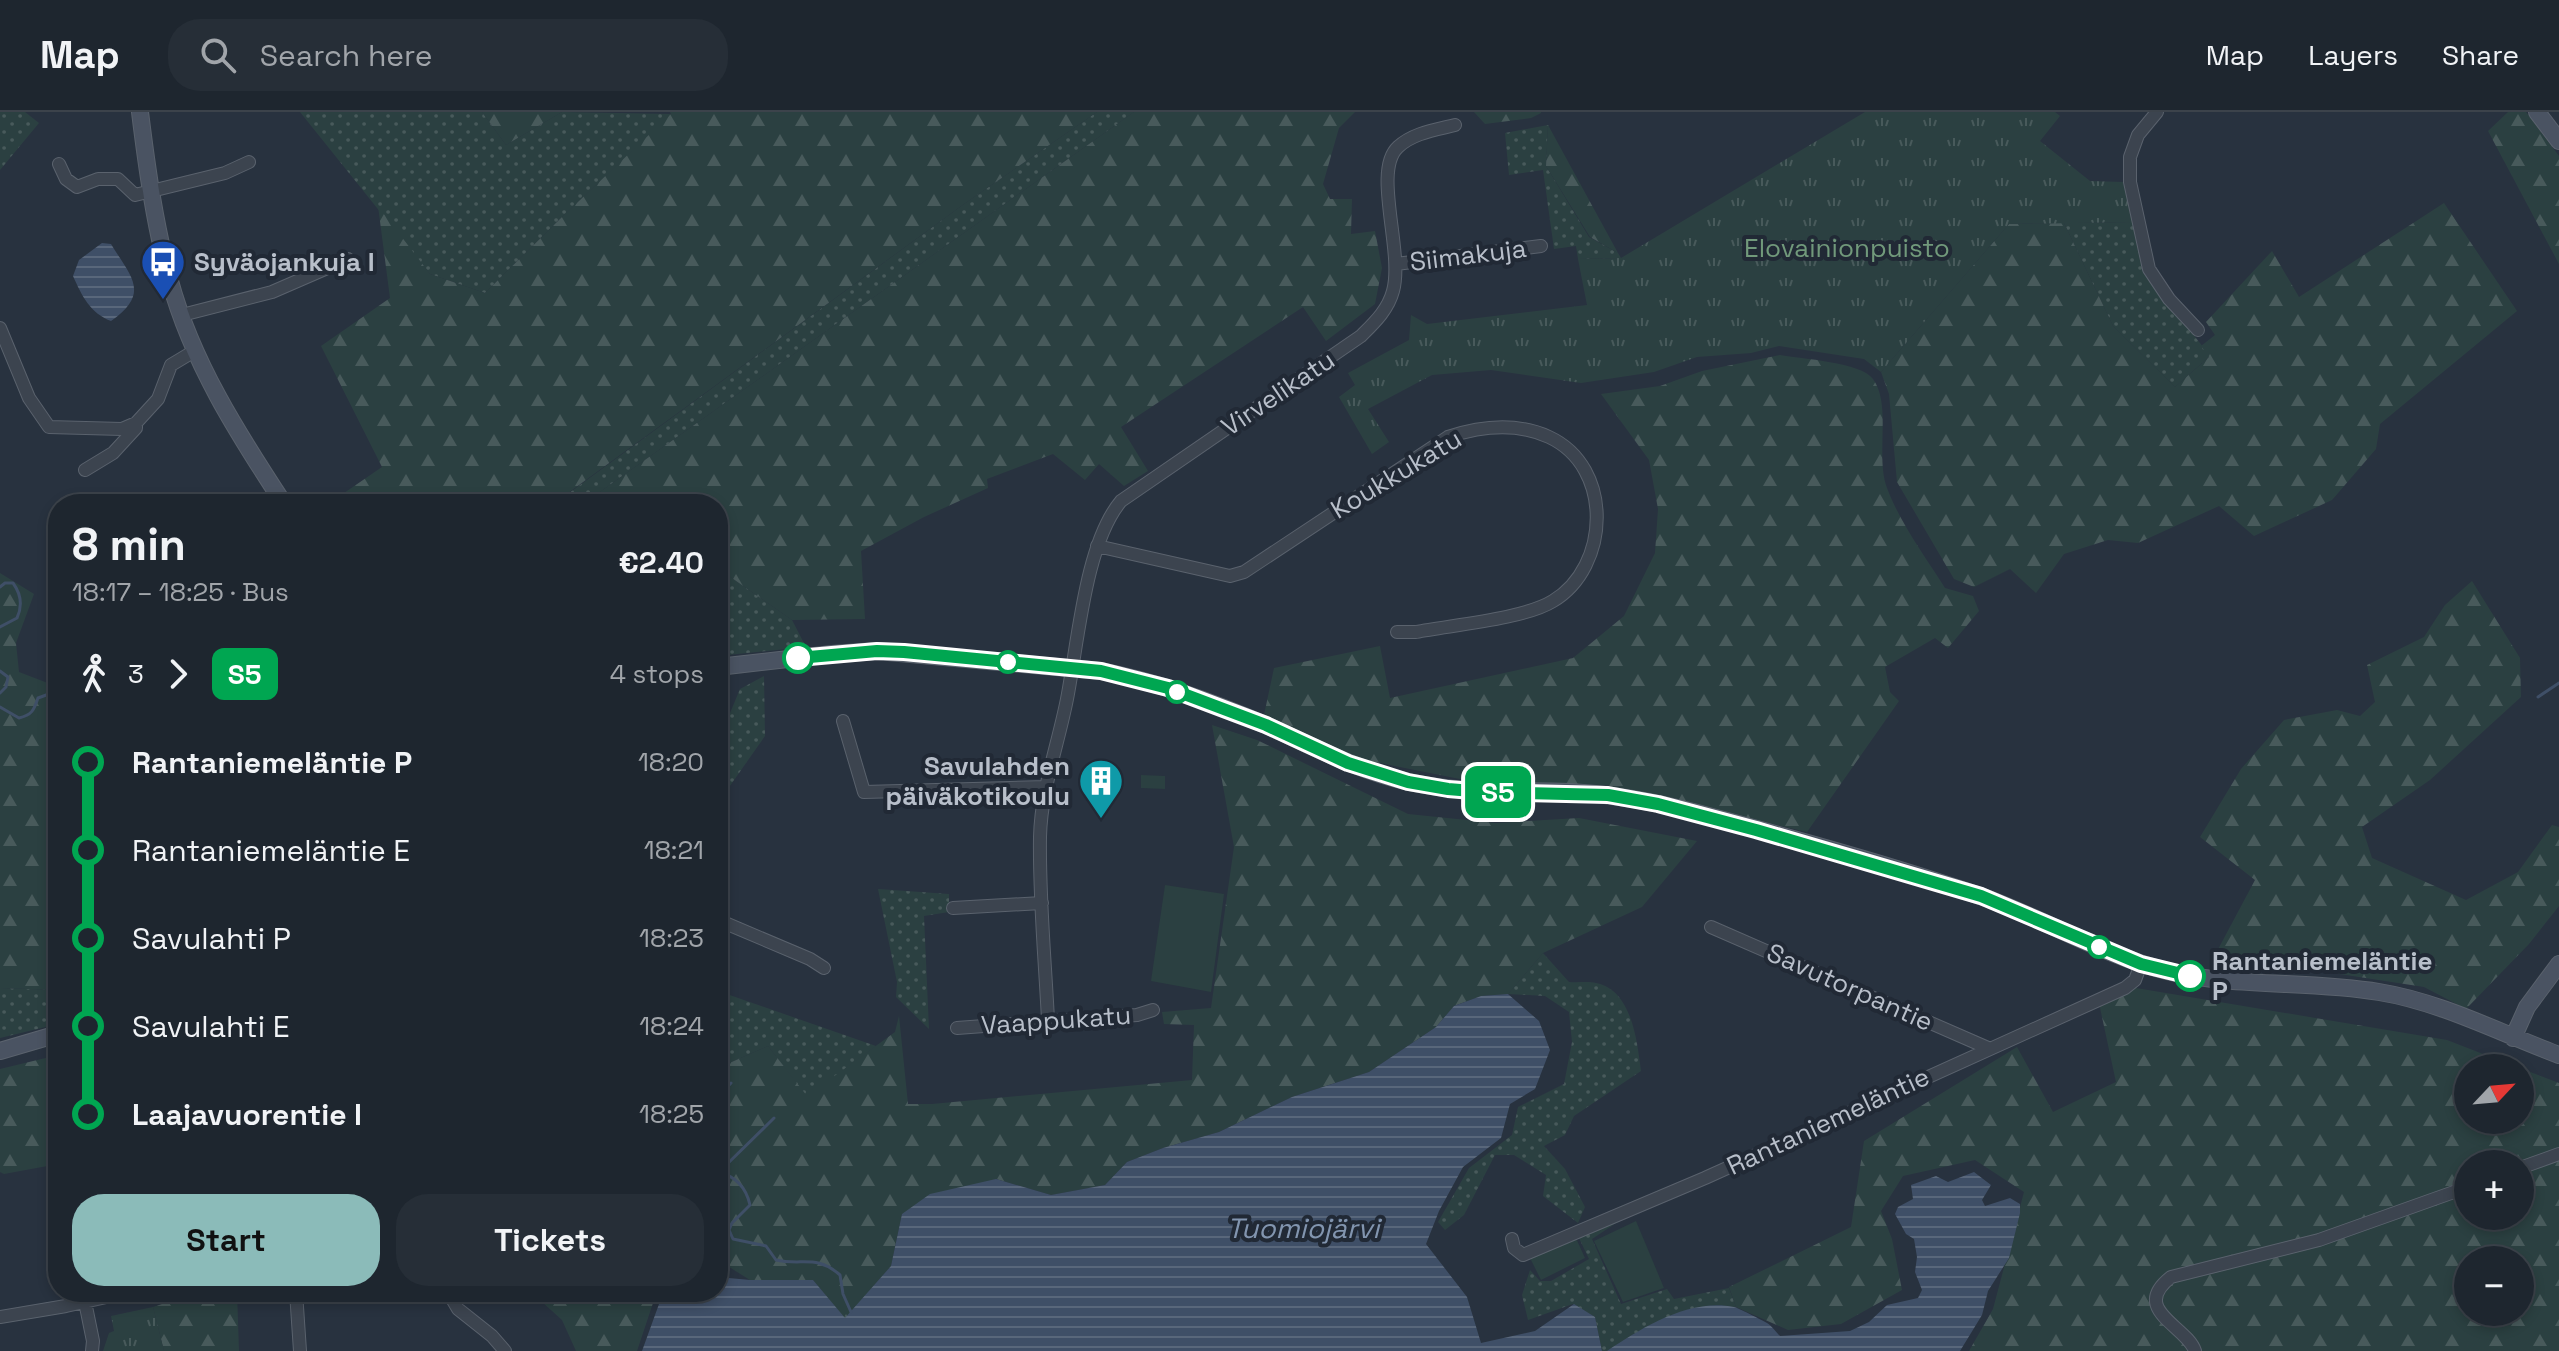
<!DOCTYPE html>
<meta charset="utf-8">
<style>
body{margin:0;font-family:"Space Grotesk",sans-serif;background:#262e37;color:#f1f3f6;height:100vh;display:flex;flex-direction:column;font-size:30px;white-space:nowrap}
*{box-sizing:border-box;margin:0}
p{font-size:26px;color:#a1a5aa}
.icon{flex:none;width:44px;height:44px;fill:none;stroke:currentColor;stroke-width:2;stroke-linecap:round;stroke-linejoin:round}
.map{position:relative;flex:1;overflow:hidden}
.details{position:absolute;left:48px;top:382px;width:680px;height:808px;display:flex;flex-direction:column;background:#1e262f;border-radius:32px;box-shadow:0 4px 12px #0003,0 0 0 2px #3c434b}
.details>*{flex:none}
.badge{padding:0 16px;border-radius:12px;font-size:28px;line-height:52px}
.needle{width:52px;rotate:64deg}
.tools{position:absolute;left:2454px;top:942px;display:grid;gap:16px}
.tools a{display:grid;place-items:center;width:80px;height:80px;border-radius:50%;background:#1e262f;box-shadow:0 4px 12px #0003,0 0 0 2px #3c434b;font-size:40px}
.map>.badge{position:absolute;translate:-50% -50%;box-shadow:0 0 0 4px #fff}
.legs{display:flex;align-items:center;gap:12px;height:88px;padding:0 24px;font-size:26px}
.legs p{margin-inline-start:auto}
.overview{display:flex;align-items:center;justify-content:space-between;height:136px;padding:0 24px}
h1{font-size:44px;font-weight:700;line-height:60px}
.primary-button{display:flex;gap:16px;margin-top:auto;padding:16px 24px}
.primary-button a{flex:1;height:92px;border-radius:32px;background:#8bbbb9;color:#111;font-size:32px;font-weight:700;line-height:92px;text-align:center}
.primary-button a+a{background:#262e37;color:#f1f3f6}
ul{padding:0 24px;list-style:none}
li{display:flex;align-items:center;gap:28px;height:88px;font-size:30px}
li i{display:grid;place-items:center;width:12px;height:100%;margin:0 10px;background:currentColor}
li i::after{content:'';width:20px;height:20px;margin:-10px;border:6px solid;border-radius:50%;background:#1e262f}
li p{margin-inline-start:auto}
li:first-child i{background:linear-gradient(#0000 50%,currentColor 0)}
li:last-child i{background:linear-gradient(currentColor 50%,#0000 0)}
header{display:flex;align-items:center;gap:48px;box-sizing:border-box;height:112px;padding:0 40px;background:#1e262f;border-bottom:2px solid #3c434b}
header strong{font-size:38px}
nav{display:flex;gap:44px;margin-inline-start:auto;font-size:28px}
.search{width:560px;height:72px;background:#262e37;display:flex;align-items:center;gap:20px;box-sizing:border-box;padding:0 28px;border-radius:32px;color:#a1a5aa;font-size:30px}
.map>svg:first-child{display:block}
.grass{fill:url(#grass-dots)}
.forest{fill:url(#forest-firs);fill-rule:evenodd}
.park{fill:url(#park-tufts)}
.garden{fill:#2b4041}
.water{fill:url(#water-rules)}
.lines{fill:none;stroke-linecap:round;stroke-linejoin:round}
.stream{stroke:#3f4f67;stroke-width:3}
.street-casing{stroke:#5a626d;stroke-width:14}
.secondary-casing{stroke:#5a626d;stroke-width:18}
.street{stroke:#3c444f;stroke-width:12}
.secondary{stroke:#4a5362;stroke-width:16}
.line-1-casing{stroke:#fff;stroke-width:18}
.line-1{stroke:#00a651;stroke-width:12}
.stop-1-dot{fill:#fff;stroke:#00a651;stroke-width:4}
.labels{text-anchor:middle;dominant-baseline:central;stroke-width:8;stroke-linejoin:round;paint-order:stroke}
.park-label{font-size:26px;fill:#71997b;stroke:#212935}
.street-label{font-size:26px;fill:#b8bfca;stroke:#212935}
.poi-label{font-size:26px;font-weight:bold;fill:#b8bfca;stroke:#212935;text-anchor:start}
.stop-label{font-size:26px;font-weight:bold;fill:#b8bfca;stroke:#212935;text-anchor:start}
.water-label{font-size:28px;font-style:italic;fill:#8295af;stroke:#212935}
</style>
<header>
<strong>Map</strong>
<div class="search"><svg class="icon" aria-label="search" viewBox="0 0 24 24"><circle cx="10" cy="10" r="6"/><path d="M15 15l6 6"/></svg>Search here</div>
<nav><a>Map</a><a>Layers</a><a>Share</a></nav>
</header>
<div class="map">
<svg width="2559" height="1239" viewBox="0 0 2559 1239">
<defs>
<pattern id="grass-dots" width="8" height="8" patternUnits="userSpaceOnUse" patternTransform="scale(2)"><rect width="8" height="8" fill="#2b4041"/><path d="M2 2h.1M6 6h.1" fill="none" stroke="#485a5b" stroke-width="1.8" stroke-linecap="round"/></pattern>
<pattern id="forest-firs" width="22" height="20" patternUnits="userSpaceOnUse" patternTransform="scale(2)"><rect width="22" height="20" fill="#2b4041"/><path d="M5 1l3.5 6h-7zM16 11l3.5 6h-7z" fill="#485a5b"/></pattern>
<pattern id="park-tufts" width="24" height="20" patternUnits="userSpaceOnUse" patternTransform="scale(2)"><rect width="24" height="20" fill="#2b4041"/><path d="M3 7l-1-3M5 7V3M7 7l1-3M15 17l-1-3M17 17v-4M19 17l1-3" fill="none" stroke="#485a5b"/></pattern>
<pattern id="water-rules" width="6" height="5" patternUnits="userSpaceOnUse" patternTransform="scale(2)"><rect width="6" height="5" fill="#3f4f67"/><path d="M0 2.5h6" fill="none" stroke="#59677b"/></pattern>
</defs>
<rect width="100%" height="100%" fill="#28323f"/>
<path class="grass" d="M0,0h25l14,11 -39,47z
M300,0h182l24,33 56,-33 110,2 -111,104 -76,75 -55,-19z
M1097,0h37l-551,392h-29l410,-300z
M1548,13l-2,41 43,71 29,16 3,5 -43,1 -2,-13 -22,3 -11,-79 -34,5 -4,-42z
M2133,110l11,49 66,85 -35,31 -62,-61 -49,-103z
M718,462l11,2 63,44 14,27 -88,9z
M764,564l1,60 -47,67v-61l22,-53z
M878,777l71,5v18l-25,4 5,113 -33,-32 1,-15z
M1543,841l26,29c9,1 19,-1 27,1 36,7 41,58 45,88l-67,45 -9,19 -21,11 21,23 20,38 -7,16 -35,-27 3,-21 -32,-20h-19l-31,60 -19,15 -7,-8 31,-54 43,-33 6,-28 46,-23 8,-42 -3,-30 -24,-16 -37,-2z
M0,876l58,2v34l-58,14z
M718,879l158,55 -69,51 -39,-51 -50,22z
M1628,1103l-36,24 29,65 46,-15 7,10 55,-11 7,19 -26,-1 -103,45h-5l-7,-34 -22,-13 -45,16 -6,-25 8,-25 10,11h11l38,-22 -10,-21 7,-7z"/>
<path class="forest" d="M482,0h80l-56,33z
M670,0h427l-133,92 -411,300h-225l54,-37 -61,-121 69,-48 -12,-92 52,68 55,19 76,-75 110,-104z
M1134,0h221l-16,16 -16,56 7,15h22l-1,35 24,-3 7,37 -7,36 -49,37 -23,-34 -182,120 27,44 -24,15 -25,-22 -14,16 -32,-26 -66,25 1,9 -64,29 -63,34 4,68 -73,1 -63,-44 -11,-2v-70h-135z
M1474,0h67v1l-10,5 -46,6z
M2508,0h18l33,44v108l-71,-133z
M1548,13l70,128 -28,-16 -44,-71z
M2444,91l73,108 -137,113 -4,25 -44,51 -78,36 -35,-30 -81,37 -30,-3 -44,14 -28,39 -26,-24 -36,18 -20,-8 -57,-97 -8,-88 -8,-22 128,-148 55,-1 49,103 62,61 34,-30 -8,-11 14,-11 -9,-13 66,-71 27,46z
M1780,243c21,4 81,7 93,24 19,26 2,77 14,109 13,35 38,68 58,100l28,8 6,15 -31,37 -13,-10 -50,29 5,25 9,9 -92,131 -201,-47 -126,-2 -120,-24 -96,-44 10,-47 106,-22 10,52 183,-40 51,-42 31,-63 3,-44 -9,-49 -48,-66 59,-8 42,-15z
M0,461l34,21 -18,49 3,29 39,15v303l-58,-2z
M2472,469l48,77 1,39 -91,83 -68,47 10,31 94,42 52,-28 34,-47 7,2v79l-30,38 -63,65 -42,-22 -209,-32 40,-75 -55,-43 41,-68 43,-49 53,-10 23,6 15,-14 -8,-37 57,-28 21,-32z
M1212,613l45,15 151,74 88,9 83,-5 118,23 -55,66 -99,46 -35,41 -27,2 -27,10 -18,21 -67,45 -77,25 -73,35 -56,16 -36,14 -22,23 -54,10 -55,-16 -94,35 -11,52 -46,53 -32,-39h-63l-32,-20v-192l50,-22 39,50 88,-64 4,-16 9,88h24l260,-24 2,-55 -30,-1 -2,-12 49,-4 23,-161z
M2130,875l317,53 72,28h-51v52h52v-52l39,15v268h-590l24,-42 31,-117 -49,-32 -72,16 -22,35 11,28 10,51 -61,34 -53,6 -52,-23 -7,-20 122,-60 13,-86 153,-94 36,65 63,-30 -17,-79zM2468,1052h52v52h-52zM2468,1148h52v52h-52z
M58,943v109l-54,10 -4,-2v-103z
M198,1180h39l2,59h-75l-11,-44z
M531,1180h121l1,11 -16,48h-61l-14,-31z"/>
<path class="park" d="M1865,0h190l5,4 -20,25 50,40 33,1 10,40 -124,2 -128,148 -17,-13 -85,-13 -28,7 -54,4 -43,15 -73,11 -90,-13 -59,5 -64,34 21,33 -17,12 -33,-57 16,-12 -7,-12 61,-33 2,-25 16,9 160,-19 -9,-46 43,-1z
M153,1195l11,44h-61l6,-18 5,-2 -3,-15z"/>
<path class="garden" d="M1141,663l24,1v13l-24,-1z
M1165,773l59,9 -13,98 -60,-11z
M1636,1109l28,67 -41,14 -29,-61z
M1575,1124l10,22 -44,22 -11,-22z"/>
<path class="water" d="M102,131l9,1c20,33 40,49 0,77 -21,-8 -29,-25 -38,-45l6,-16z
M1508,882l31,27 11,29 -15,39 -25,15 -9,34 -38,29 -24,44 -13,33 41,53 14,46 54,-12 39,-27 21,13 7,34h-960l21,-58 55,-1v-15l32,3h63l32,38 46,-52 11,-52 28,-20 66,-15 55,16 54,-10 22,-23 36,-14 56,-16 73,-35 77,-25 67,-45 18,-21 27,-10z
M1974,1060l17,13 -9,15 3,6 25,-8 10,6v9l-11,45 -21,33 -6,24 -22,36h-353c35,-23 82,-53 127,-44 2,0 30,14 33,16 5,3 9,9 13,13l70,-5 19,-9 18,-17 31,-7 4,-8 -7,-18 2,-15 -3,-18 -8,-5 -11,-20 3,-7 15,-8 -2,-14 25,-9 12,6z"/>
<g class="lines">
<path class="stream" d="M0,475l5,-4h8c8,11 10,22 4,35l-17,9
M0,559l8,6 -2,10 -6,6
M2538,585l21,-14
M0,595l19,11c13,-3 15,-8 19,-20l11,-4 9,2
M58,612v7
M58,688l-6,4 -1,7 7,5
M718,985l13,-14
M720,1059l54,-53
M718,1060c17,4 28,15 32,33l-18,18 -3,7 4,9 33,7 10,14c26,6 40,-6 64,15l3,19 8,18"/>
<g class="street-casing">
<path id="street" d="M2157,0l-19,23 -8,22v25l19,87 20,30 29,31
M59,52l7,15 11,8 21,-8h20l17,16 90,-22 24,-11
M1396,152l145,-18
M182,203l90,-23 76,-33
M0,216l29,70 20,29 73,2 14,-6 22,-24 13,-34 25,-15
M85,358l28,-17 23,-25v-5
M1097,434l133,30 14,-4 204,-135c33,-11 68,-15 101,0 65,30 61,130 4,164 -29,18 -101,24 -137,31h-19
M843,609l21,71 182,-5
M953,796l89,-5
M718,808l92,39 14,9
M1711,815l277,121
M1048,908c-3,-61 -9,-122 -8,-183 1,-47 18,-92 27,-138 11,-56 18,-155 54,-198l240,-165c13,-13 27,-26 32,-45 11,-40 -21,-120 5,-144 15,-14 37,-17 57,-22
M957,916l180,-13 16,-5
M2520,1056l39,-14
M1512,1127l2,9 9,7 182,-77 420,-190 10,-8 6,-16
M83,1180l10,49 -1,10
M296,1180l4,59
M448,1180l10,17 34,27 13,15
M0,1205l66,-11 63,-14
M2195,1239c-8,-25 -66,-41 -24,-74l148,-37 149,-53"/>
</g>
<g class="secondary-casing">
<path id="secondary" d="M140,0c7,57 15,114 30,169 22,81 68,153 114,223
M2537,0l22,29
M718,555l114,-13 45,-3 224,20c57,11 114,32 167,55 46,21 91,45 141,56 54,12 106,8 160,10 43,2 86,10 128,21 94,25 194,52 286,84 62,22 119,58 184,74 69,17 142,9 212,21 62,10 121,41 180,63
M2513,926l14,-31 32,-43
M0,939l58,-17"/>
</g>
<use href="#street" class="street"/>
<use href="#secondary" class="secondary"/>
</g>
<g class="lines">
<g class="line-1-casing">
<path id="line-1" d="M798,546l79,-7 27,1 197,19 67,17 98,37 82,38 60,19 40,7 36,3 124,3 50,9 98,26 225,66 160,68 49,12"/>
</g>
<use href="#line-1" class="line-1"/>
</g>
<defs>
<g id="bus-pin" transform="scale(2.3)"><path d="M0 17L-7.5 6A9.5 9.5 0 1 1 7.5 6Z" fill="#1a4fb4" stroke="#212935"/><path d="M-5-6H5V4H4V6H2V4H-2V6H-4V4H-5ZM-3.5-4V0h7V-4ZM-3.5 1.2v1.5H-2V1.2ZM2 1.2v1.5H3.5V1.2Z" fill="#fff"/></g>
<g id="building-pin" transform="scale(2.3)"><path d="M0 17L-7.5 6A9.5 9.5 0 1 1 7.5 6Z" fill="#0f9aa8" stroke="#212935"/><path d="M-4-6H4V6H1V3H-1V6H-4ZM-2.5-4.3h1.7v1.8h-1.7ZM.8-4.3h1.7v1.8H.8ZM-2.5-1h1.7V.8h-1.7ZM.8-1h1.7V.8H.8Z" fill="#fff"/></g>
</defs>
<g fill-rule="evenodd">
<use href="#bus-pin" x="163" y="150"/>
<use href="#building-pin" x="1101" y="669"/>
</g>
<g class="stop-1-dot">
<circle cx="798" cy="546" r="14"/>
<circle cx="1008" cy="550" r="10"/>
<circle cx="1177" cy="580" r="10"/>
<circle cx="2099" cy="835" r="10"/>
<circle cx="2190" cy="864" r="14"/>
</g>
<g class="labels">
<g class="park-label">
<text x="1847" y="136">Elovainionpuisto</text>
</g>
<g class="street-label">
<text transform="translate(1468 143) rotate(-7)">Siimakuja</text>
<text transform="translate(1278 281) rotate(-34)">Virvelikatu</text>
<text transform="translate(1396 362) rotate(-31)">Koukkukatu</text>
<text transform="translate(1850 875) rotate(24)">Savutorpantie</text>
<text transform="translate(1056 908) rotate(-4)">Vaappukatu</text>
<text transform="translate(1828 1009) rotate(-25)">Rantaniemeläntie</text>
</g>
<g class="poi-label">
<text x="194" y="150">Syväojankuja I</text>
<text x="1070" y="654" text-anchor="end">Savulahden<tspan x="1070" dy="30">päiväkotikoulu</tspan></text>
</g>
<g class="stop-label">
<text x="2212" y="849">Rantaniemeläntie<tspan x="2212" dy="30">P</tspan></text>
</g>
<g class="water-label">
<text x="1303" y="1116">Tuomiojärvi</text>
</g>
</g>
</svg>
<div class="tools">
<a><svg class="needle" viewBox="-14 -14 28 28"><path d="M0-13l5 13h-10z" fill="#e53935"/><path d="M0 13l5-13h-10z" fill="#a1a5aa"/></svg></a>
<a>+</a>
<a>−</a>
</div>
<b class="badge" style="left:1498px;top:680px;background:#00a651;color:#fff">S5</b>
<section class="details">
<div class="overview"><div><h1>8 min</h1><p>18:17 – 18:25 · Bus</p></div><b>€2.40</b></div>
<div class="legs"><svg class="icon" aria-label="walk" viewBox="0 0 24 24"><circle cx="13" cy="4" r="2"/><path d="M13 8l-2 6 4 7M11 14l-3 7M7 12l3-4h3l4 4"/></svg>3<svg class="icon" aria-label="forward" viewBox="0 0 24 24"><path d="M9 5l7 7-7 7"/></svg><b class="badge" style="background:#00a651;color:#fff">S5</b><p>4 stops</p></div>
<ul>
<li><i style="color:#00a651"></i><b>Rantaniemeläntie P</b><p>18:20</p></li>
<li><i style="color:#00a651"></i><span>Rantaniemeläntie E</span><p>18:21</p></li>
<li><i style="color:#00a651"></i><span>Savulahti P</span><p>18:23</p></li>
<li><i style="color:#00a651"></i><span>Savulahti E</span><p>18:24</p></li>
<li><i style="color:#00a651"></i><b>Laajavuorentie I</b><p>18:25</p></li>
</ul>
<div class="primary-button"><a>Start</a><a>Tickets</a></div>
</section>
</div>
